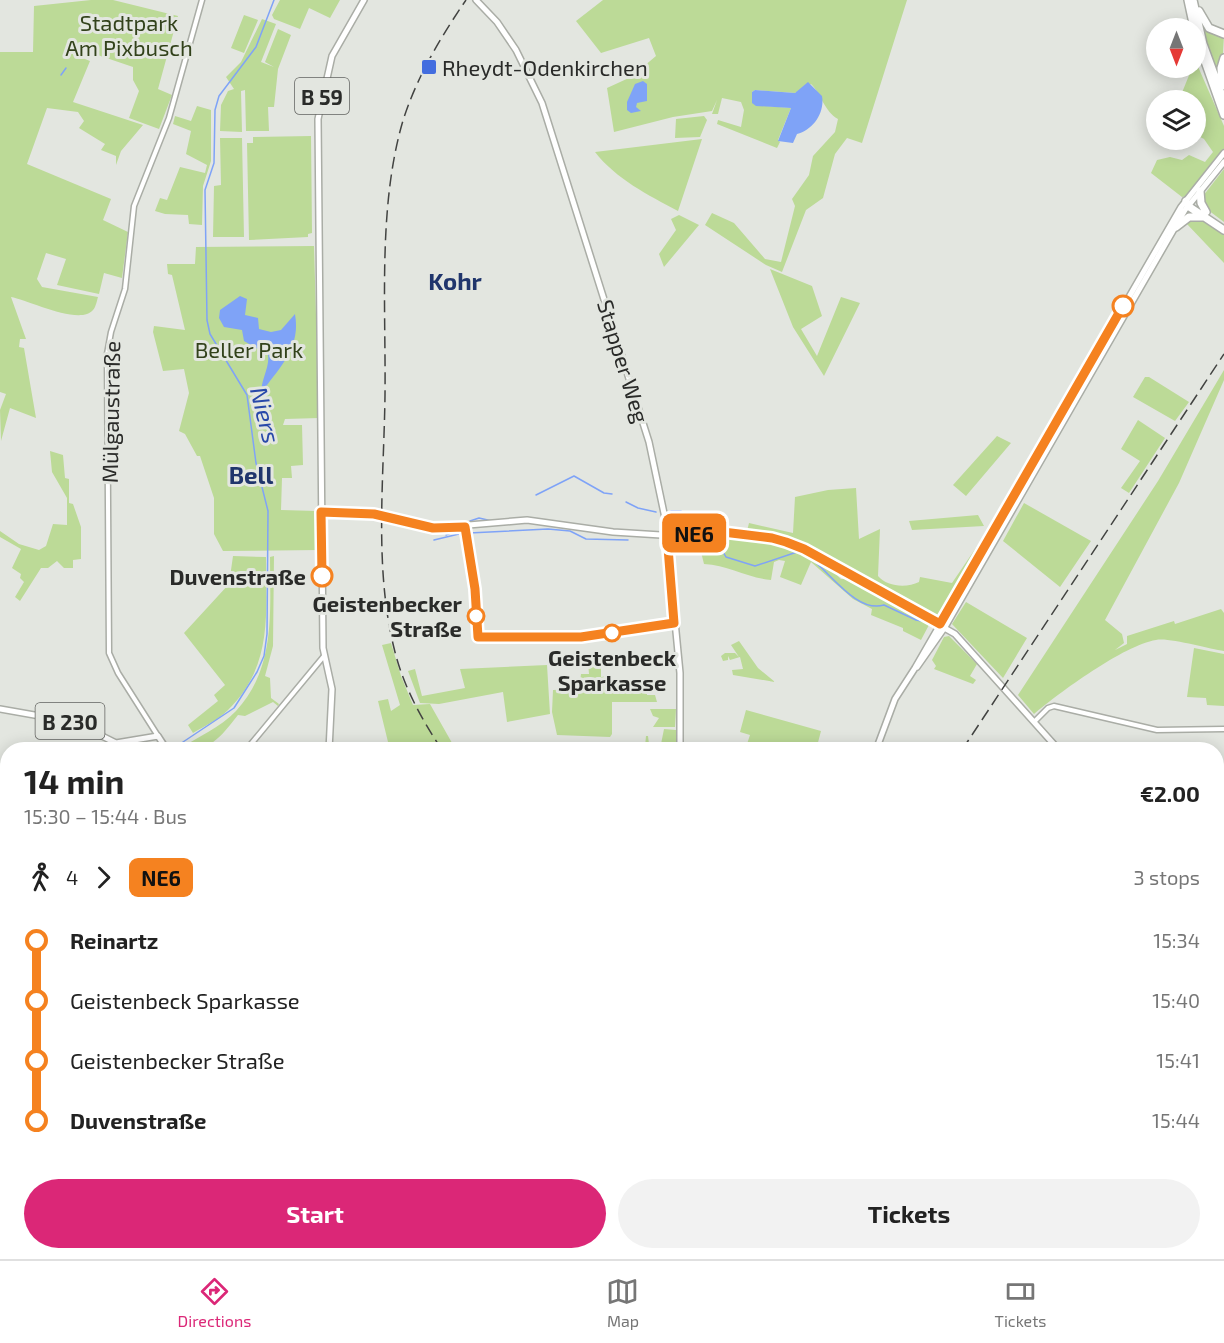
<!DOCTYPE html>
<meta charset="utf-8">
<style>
body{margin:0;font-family:"Exo 2",sans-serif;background:#f2f2f2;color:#222;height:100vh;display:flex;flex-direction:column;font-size:22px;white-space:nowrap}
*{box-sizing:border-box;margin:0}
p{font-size:20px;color:#767676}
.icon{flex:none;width:33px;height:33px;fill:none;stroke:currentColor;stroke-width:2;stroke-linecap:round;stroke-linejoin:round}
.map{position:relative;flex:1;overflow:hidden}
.details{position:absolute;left:0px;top:742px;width:1224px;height:518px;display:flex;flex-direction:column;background:#fff;border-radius:24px 24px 0 0;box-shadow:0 3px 15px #0003}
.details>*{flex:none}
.badge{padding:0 12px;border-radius:9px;font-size:21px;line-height:39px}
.needle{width:39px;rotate:180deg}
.buttons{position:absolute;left:1146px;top:18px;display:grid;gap:12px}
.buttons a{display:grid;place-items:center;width:60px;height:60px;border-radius:50%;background:#fff;box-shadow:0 3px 15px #0003;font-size:30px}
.map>.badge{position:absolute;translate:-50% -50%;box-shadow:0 0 0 3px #fff}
.legs{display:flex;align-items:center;gap:9px;height:66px;padding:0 24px;font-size:20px}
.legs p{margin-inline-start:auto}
.headline{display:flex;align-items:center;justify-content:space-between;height:102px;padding:0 24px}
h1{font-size:33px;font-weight:700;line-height:45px}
.action{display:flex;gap:12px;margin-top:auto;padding:12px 24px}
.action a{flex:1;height:69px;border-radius:36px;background:#db2777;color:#fff;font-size:24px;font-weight:700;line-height:69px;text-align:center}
.action a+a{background:#f2f2f2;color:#222}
ul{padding:0 24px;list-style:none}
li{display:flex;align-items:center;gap:21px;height:60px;font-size:22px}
li i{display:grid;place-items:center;width:9px;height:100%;margin:0 8px;background:currentColor}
li i::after{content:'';width:15px;height:15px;margin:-8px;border:4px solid;border-radius:50%;background:#fff}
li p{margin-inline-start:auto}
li:first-child i{background:linear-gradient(#0000 50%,currentColor 0)}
li:last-child i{background:linear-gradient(currentColor 50%,#0000 0)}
.tab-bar{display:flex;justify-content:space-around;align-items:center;height:84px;border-top:2px solid #e0e0e0;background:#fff;font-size:16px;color:#767676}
.tab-bar a{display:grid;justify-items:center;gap:3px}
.tab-bar .current{color:#db2777}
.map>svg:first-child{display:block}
.green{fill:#bcda97}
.water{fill:#7fa3f7}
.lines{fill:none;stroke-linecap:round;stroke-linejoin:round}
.stream{stroke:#7fa3f7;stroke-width:1.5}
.minor-casing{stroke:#aaada6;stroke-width:7}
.major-casing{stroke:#aaada6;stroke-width:8}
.highway-casing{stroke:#aaada6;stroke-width:10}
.minor{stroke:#fff;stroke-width:4}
.major{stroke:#fff;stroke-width:5}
.highway{stroke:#fff;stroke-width:7}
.rail{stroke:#424341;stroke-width:1.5;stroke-dasharray:12 6;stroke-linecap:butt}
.line-1-casing{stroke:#fff;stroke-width:14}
.line-1{stroke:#f58220;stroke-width:9}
.poi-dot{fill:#436ddf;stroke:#e3e6e0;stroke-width:2}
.stop-1-dot{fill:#fff;stroke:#f58220;stroke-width:3}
.labels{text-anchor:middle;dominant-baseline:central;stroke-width:6;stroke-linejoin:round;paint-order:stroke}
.shield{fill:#e3e6e0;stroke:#626360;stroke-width:1.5}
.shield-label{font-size:21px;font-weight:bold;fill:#2a2b29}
.park-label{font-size:22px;fill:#32421b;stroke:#e3e6e0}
.poi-label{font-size:22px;fill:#2a2b29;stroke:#e3e6e0;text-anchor:start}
.street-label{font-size:22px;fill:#2a2b29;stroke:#e3e6e0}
.stop-label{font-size:22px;font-weight:bold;fill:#2a2b29;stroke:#e3e6e0;text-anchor:end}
.neighbourhood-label{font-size:24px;font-weight:bold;fill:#20356c;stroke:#e3e6e0}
.water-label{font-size:24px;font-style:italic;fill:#2848a9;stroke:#e3e6e0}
</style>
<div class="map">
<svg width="1224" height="1259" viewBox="0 0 1224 1259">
<rect width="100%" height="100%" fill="#e3e6e0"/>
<path class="green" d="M91,0h22l65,16 -20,73 14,6 -13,34 -30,-11 10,-27 -6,-11v-13l-56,-19 -2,7 15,6 -17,41 70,23 -22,26 -5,14v-9l-15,-6 4,-6 -26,-16 5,-7 -6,-9 -31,-4 -20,56 84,35 -8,21 25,12 -6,46 -18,-5 -5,21 -42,-9 9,-26 -20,-6 -9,26 5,8 56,10c-1,3 -2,10 -5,13 -13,16 -65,-10 -82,-13l15,42h-6l-1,8 5,1 12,70 -26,-10 -9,33 -1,-31 6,-16 -6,-2v-340h33l1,-46z
M280,0h60l-10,18 -21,-10 -9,21 -26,-10 -2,-4z
M603,0h304l-45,143 -15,-5 -12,16 -12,44 -17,12 -24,62 -16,-7 -61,-40 7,-12 22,10 31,36 16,3 14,-56 -3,-7 17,-24 4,-19 22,-24 3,-13c-14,-8 -16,-24 -27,-35l-16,9 -40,-3 -3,2 14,14 25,2 -13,32 2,2 -3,6 -60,-24 1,-4 23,7 3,-17 -3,-8 -19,-4 -4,16h-6l5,-14 -5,11 -39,6 -59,15 -7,-44 24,-11 25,-21 -7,-18 -48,15 -25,-32z
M244,15l14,5 -14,33 -13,-5z
M262,19l14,5 -15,38 13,5 -9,-5 13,-33 13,6 -13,34 -4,38h-6l1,24h-23l-1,-41 -4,1 1,41 -22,-1 1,-26 7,-14 6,-2 -8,-12 15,-15z
M1200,20l24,15 -3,51z
M1196,62l28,64v23l-38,47 -4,1 -31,-24 6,-13 13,-3 12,3 7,-5 16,7 8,-10 -9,-13 -8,-4v-35h-17l13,-32h4z
M197,106l14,4v51l-8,25 -1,39 -13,-1 -1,-9 -23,-1 -10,-3 5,-13 7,2 13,-33 25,6 2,-8 -21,-11 5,-23 -18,-7 2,-8 16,5z
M704,116l3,4 -7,17 -25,1 1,-19z
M311,136l1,97 -4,1v3l-59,3 -2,-97h6v-6z
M220,138h22l2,99h-31l1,-51 7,-1z
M702,139l-24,72c-30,-16 -62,-32 -83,-59z
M1224,169v53l-20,-15 -1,-11z
M679,215l20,10 -35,42 -5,-13 17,-24 -5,-11z
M1199,217l25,16v30l-38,-40z
M314,246l5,172 -34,1 -2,6h19l1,40 -12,1 1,12h-10l-1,32 36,1 2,39 -96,1 -9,-17v-36l-14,-42h-3l-12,-22 -6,-3 10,-38 -5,-24 -21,2 -10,-39 1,-6 31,4 -13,-55 -4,-1 -1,-10h28l1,-17z
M770,269l42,17 10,30 -21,13 16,27 24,-59 19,6 -36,73 -31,-49z
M1224,370v10l-45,103 -74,137 17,14 2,9 -9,7 12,-6v-8l47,-15 1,3 46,-15 3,4v38c-15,-2 -56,-14 -68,-11 -32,5 -97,53 -122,74l-16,-19 140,-214z
M1145,377h4l40,25 -14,19 -42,-24z
M1138,420l27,18 -36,55 -8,-5 19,-27 -19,-12z
M997,436l14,7 -45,53 -13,-11z
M50,451l13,4 2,23 4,1v24l4,1 8,23v32l-8,1v8h-9l-7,-7 -9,7h-7l-21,33 -5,-4 9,-15 -4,-4 1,-4 -9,-6 9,-19 -21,-12v-6l19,13 20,6 7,-4 7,-22 14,1v-27l-15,-26z
M856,488l3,51 21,-10 -2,47c9,11 29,12 41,6l1,-5 32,6 34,-50 3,2 -46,79 -9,2 -28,-14 -103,-59 -56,-12 2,-8 44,10 2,-36 33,-7z
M1024,503l67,38 -31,46 -57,-46z
M978,515l6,11 -72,4 -3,-9z
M719,536c28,2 95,11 114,32 3,4 3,7 8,11h8l81,44 -9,17 -18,-9v-3l-32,-13 1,-6 -19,-10 -42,-37 -10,23 -21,-8 5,-16 -6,-1 -5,2 -3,18c-24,-2 -43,-15 -67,-16l-4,-16 -9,-1 -2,-5 -16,-2v-3z
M233,556l33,1c0,57 7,109 -38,153 -9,9 -23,16 -35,23l-5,-8 30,-24 -4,-6 11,-10 -41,-52 45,-49z
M274,556l-1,90 -8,30 5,2 1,20 8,6 -1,2 -5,-4 -28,14 -7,-1c-20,25 -26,35 -60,35 18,-12 43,-23 58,-39 40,-43 34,-100 34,-154z
M966,602l61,36 -24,40 -51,-54z
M949,636l28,28 -7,12 6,4 -3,4 -39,-15 2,-3 -4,-6 12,-23z
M739,641l19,27 17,14 -42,-7 -1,-5 11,-1 -3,-12 -10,3 -2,-4v4l-5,1 -2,-5 4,-3h10l4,4 -8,-12z
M391,643l10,33 12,29 17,-1 26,46h-96l28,-8 -10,-41 10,-2 3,12 9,-6 -18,-60z
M1194,648l30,6v52l-17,-1 -1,-7 -19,-1z
M588,662h13v15l8,-1 1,14 37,-1v6h8l2,7h-45v32l-2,3 -53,-2 -5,-23 1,-22 26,-1 2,-15h8z
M547,665l3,49 -43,8 -4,-30 -64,12 -19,-1 -12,-32 7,-2 7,27 43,-8 -5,-19z
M650,709h26l-1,18h-22l6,-9 -6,-2z
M746,710l75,21 -5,19h-71l5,-15 -10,-3z
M664,729l12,1v20h-21l-10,-4 1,-10h2l1,8h12z
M3,955h5v234l-8,7v-125l3,-2 -3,-12z
M1224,1091v83h-7v-82z
M816,1253h218l-1,6h-216z"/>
<path class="water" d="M643,81l4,3v17l-10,2 -1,4 5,4 -10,2 -4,-3v-8l8,-18z
M808,82l14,14c3,17 -9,34 -25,38l-4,9 -15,-2 13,-33 -35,-2 -4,-3v-11l3,-2 40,3z
M240,296l7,3 -2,16 13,3 1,11 12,3 10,-2 14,-16c6,34 -15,53 -34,79 0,-13 9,-27 7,-38l-24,-14 -2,-11 -18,-3 -5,-9 1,-8z"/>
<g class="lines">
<path class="stream" d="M61,75l5,-7
M536,495l38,-19 30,17 8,1
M626,502l12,6 18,4
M671,511h10l9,9 19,9
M470,521l9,-3 13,3
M469,533l79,-4 22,2 16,8 42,1
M446,535l7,-3
M714,536l12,21 29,9 42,-14 8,2c22,13 50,60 79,51l32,15 11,2
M434,540l29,-7
M171,750l63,-42 23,-36 7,-16 3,-22 1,-123 -12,-48 -9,-68 -37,-61 -3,-14 -2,-130 9,-27 1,-53 4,-14 37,-49 18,-47"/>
<g class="minor-casing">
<path id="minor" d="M1035,721l13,-13 6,-2 103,24 67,-1
M158,736l-40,-63 -9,-20 -2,-299 4,-22 14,-43 9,-83 35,-88 33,-118
M246,750l78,-94
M1035,1259v-7"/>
</g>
<g class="major-casing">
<path id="major" d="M476,0l21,22 19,28 26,53 107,339 16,76 15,155v77
M321,512l53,2 59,14 94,-8 86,12 48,3 62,-3 49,6 14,4 37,17 132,75 104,116
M917,667l28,-40 240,-417 39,-48
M0,709l74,13 42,21 42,-7 9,14
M329,750l3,-61 -9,-41 -5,-529 14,-63 32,-56
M876,750l19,-51 20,-31 229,-397 37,-64 43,-54
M1216,1006l8,13
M457,1252l4,7
M462,1252l4,7
M43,1259l16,-7
M487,1259l5,-7
M661,1259l1,-7"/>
</g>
<g class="highway-casing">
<path id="highway" d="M1188,0l6,28
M1193,0l10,44 21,57
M1199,11l10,17 15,6
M1196,36l28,79
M1222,86l-1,-18 3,-10
M1200,191l1,12 5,9
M1186,201l2,5 36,24
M1176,227l13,-10h14"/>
</g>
<use href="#minor" class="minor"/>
<use href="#major" class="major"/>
<use href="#highway" class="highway"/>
<path class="rail" d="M442,750c-21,-32 -39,-64 -48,-102 -20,-81 -10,-170 -9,-253 1,-87 -7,-186 17,-271 13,-44 38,-86 64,-124
M962,750l262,-396
M684,1259l1,-7
M787,1259v-7"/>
</g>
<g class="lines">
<g class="line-1-casing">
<path id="line-1" d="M322,576l-1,-64 53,2 59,14 32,-1 10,62 3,48h103l93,-14 -7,-88 56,-3 49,6 14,4 18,7 136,75 183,-318"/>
</g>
<use href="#line-1" class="line-1"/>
</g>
<rect class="poi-dot" x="421" y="59" width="16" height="16" rx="3"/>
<g class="stop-1-dot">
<circle cx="1123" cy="306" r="10"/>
<circle cx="322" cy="576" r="10"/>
<circle cx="476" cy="616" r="8"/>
<circle cx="612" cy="633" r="8"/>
</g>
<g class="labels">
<g class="shield">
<rect x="295" y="78" width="54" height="36" rx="4.5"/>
<rect x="35.5" y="703" width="69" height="36" rx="4.5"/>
</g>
<g class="shield-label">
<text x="322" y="96">B 59</text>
<text x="70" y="721">B 230</text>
</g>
<g class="park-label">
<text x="129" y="22">Stadtpark<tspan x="129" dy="25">Am Pixbusch</tspan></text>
<text x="249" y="349">Beller Park</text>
</g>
<g class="poi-label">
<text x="442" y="67">Rheydt-Odenkirchen</text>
</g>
<g class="street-label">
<text transform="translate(624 361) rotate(73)">Stapper Weg</text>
<text transform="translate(110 412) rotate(-89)">Mülgaustraße</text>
</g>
<g class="stop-label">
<text x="306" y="576">Duvenstraße</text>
<text x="462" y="603">Geistenbecker<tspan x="462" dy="25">Straße</tspan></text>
<text x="612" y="657" text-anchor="middle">Geistenbeck<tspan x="612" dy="25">Sparkasse</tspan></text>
</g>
<g class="neighbourhood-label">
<text x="455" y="280">Kohr</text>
<text x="251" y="474">Bell</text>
</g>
<g class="water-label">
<text transform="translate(266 415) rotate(76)">Niers</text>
</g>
</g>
</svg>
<div class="buttons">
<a><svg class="needle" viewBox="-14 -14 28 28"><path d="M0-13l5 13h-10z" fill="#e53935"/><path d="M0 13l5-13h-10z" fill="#767676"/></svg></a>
<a><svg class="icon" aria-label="layers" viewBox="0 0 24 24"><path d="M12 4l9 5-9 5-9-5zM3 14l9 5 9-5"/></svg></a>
</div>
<b class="badge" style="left:694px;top:533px;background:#f58220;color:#111">NE6</b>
<section class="details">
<div class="headline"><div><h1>14 min</h1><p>15:30 – 15:44 · Bus</p></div><b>€2.00</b></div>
<div class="legs"><svg class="icon" aria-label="walk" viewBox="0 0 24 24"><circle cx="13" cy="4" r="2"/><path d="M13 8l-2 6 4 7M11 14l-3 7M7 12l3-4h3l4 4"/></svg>4<svg class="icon" aria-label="forward" viewBox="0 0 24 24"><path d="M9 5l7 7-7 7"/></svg><b class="badge" style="background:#f58220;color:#111">NE6</b><p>3 stops</p></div>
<ul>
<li><i style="color:#f58220"></i><b>Reinartz</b><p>15:34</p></li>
<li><i style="color:#f58220"></i><span>Geistenbeck Sparkasse</span><p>15:40</p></li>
<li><i style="color:#f58220"></i><span>Geistenbecker Straße</span><p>15:41</p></li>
<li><i style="color:#f58220"></i><b>Duvenstraße</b><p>15:44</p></li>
</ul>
<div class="action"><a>Start</a><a>Tickets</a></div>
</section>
</div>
<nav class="tab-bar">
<a class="current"><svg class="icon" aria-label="directions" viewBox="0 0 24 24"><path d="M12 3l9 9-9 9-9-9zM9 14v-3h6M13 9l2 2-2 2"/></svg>Directions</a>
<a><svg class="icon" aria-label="map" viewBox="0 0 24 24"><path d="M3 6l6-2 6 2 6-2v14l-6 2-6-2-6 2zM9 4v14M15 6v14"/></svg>Map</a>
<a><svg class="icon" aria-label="tickets" viewBox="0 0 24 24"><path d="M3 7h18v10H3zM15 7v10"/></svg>Tickets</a>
</nav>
